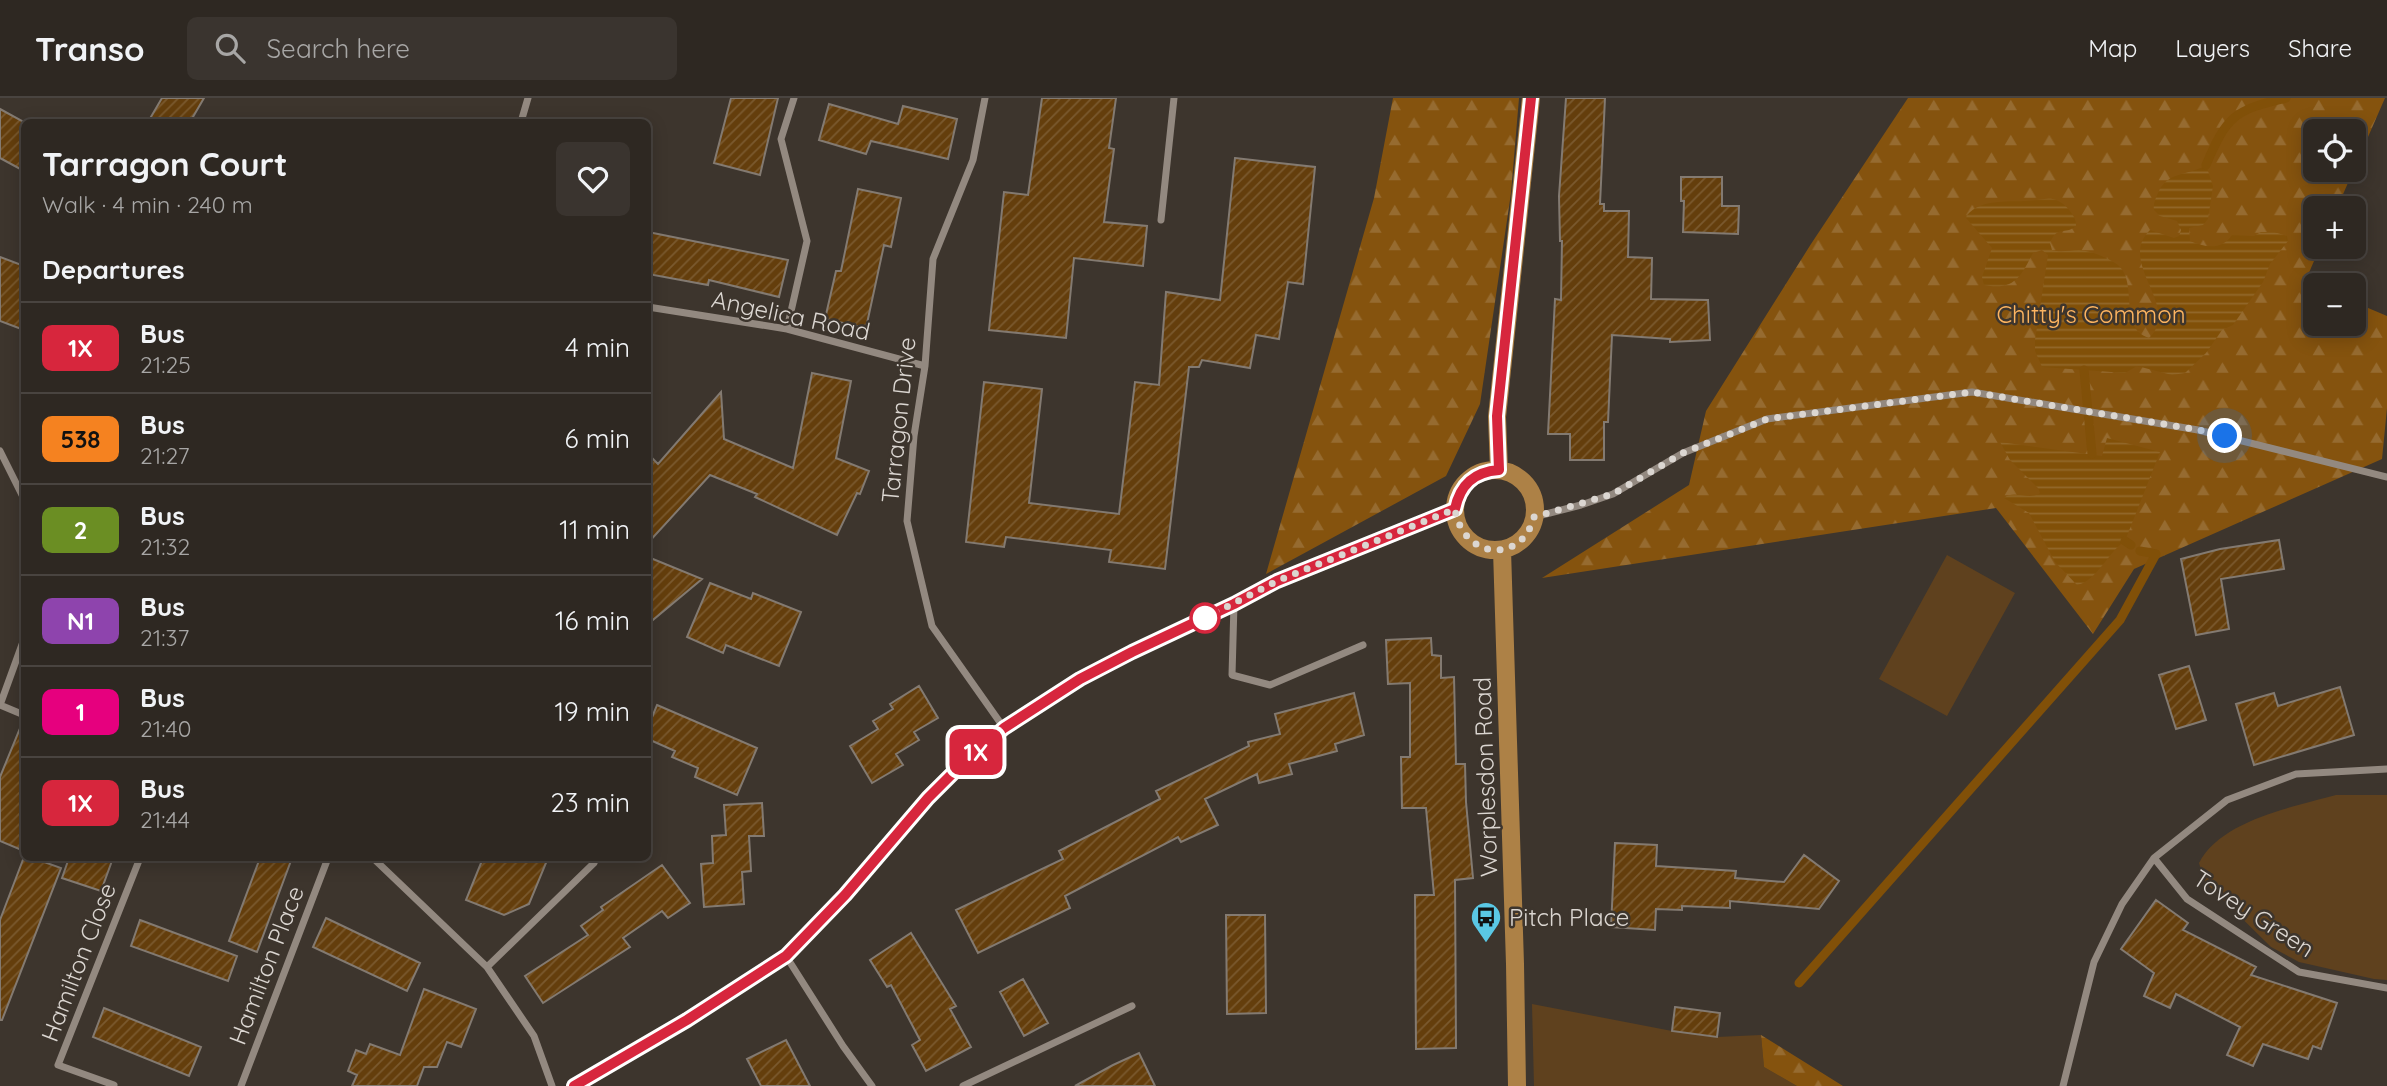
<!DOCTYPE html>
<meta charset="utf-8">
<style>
body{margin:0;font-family:Quicksand,sans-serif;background:#3a342f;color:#f1f3f6;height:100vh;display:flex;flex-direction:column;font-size:26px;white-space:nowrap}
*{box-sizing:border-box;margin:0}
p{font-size:23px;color:#a7a6a5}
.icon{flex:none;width:38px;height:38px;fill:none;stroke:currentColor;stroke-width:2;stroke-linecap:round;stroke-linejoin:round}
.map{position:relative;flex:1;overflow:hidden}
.sheet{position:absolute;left:21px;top:21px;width:630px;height:742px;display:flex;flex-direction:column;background:#2e2822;border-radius:10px;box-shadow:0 4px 18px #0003,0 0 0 2px #494440}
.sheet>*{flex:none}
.badge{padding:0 14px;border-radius:10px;font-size:24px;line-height:46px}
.fabs{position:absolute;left:2303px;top:21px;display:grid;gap:14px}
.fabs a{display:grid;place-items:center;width:63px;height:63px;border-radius:10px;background:#2e2822;box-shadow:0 4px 18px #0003,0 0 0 2px #494440;font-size:35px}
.you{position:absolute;width:35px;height:35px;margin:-18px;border:5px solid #fff;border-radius:50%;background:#1a73e8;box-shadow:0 0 0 10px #1a73e833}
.map>.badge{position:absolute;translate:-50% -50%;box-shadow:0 0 0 4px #fff}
h2{padding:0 21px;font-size:26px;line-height:63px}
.round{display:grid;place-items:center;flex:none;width:74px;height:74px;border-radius:10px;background:#3a342f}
.summary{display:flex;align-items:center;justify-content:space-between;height:119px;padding:0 21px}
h1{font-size:33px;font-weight:700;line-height:52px}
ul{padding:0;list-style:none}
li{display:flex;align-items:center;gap:21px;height:91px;padding:0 21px;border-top:2px solid #494440}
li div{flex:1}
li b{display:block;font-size:26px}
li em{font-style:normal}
li .badge{min-width:77px;font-weight:700;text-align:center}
header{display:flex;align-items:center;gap:42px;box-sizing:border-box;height:98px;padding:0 35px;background:#2e2822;border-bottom:2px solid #494440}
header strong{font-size:33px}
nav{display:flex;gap:38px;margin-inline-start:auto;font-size:24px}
.search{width:490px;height:63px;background:#3a342f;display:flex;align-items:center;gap:18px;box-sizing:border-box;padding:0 24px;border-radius:10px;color:#a7a6a5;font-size:26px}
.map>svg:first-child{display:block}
.grass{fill:#5f411e}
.forest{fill:url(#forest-firs);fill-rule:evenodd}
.water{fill:url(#water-rules)}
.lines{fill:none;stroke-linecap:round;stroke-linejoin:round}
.stream{stroke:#815008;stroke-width:9}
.building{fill:url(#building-hatch);stroke:#837a71;stroke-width:2}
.minor{stroke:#938980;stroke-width:7}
.tertiary{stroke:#938980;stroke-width:12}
.primary{stroke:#ad8146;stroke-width:18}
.line-casing{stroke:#fff;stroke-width:16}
.line{stroke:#d7263d;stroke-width:10}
.walk{stroke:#dbd6d1;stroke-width:7;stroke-dasharray:0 12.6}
.stop-dot{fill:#fff;stroke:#d7263d;stroke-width:3.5}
.labels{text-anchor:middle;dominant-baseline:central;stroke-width:5;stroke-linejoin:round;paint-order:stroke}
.park-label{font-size:24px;fill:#fdb460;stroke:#3d352d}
.street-label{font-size:24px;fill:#dbd6d1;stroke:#3d352d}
.poi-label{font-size:24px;fill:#dbd6d1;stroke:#3d352d;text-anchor:start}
</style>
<header>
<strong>Transo</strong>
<div class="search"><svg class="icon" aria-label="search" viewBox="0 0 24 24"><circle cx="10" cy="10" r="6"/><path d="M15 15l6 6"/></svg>Search here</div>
<nav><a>Map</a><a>Layers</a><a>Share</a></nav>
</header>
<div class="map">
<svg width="2387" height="988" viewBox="0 0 2387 988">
<defs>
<pattern id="forest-firs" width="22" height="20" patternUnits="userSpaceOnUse" patternTransform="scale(1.75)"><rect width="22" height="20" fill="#85530e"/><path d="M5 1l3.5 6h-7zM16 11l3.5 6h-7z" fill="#966b30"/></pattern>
<pattern id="water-rules" width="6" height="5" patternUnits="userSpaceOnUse" patternTransform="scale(1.75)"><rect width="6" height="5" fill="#815008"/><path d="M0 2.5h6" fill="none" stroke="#92682b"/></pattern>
<pattern id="building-hatch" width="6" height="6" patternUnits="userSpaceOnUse" patternTransform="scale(1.75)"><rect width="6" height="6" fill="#643e0c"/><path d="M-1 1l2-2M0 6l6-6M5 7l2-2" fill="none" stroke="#7a592e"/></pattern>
</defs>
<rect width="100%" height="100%" fill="#3d352d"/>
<path class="grass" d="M1947,457l68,38 -68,123 -68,-37z
M2336,697h51v185l-13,-1 -75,-17 -28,-15 -66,-65 -6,-19c22,-43 94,-56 137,-68z
M1532,906l140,27 45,6 44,-2 3,32 33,19h-263z"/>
<path class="forest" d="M1393,0h126l-8,95 -31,211 -34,72 -180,98 108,-376z
M1908,0h477l-48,110h-22v39h5l-15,35 10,4v38h39v-22l33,14v92l-5,51 -248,110 -41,65 -97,-126 -454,70 147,-93 17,-74 105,-167zM2315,33h39v39h-39z
M1761,937l82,51h-46l-33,-19z"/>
<path class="water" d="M2206,67l7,21 -5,33 -5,6 -14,3 1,13c16,7 32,9 42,-6l22,1 7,-4h13l13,4 1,5 -18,23 -7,18 -30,43 -11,5 -16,23 -21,20 -13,2 -35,-9 -12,7 -83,-6 -7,-16v-11l13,-85 -6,-5 -9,3c-12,23 -18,38 -49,32l-2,-8 10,-29 -26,-30 1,-3c15,-16 38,-13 57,-14 21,0 30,-9 46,10 4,6 6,8 6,15 -12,10 -18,-2 -26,17l2,7c9,3 18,0 27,0 12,1 27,7 36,13 26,16 1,64 34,75 33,-32 -33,-75 1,-108l24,8 5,-2 2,-6 -4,-9 -17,-5 -6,-6c-1,-6 1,-10 4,-17 9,-22 30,-17 48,-28z
M2107,340l53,14 -35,89c-17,11 -28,40 -48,44l-22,-23 -26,-49 -25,-15c10,-9 25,3 36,-5l-2,-5 -28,-28 -10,-18 102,14z"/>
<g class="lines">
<path class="stream" d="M2206,67c21,-49 28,-55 80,-67
M2084,272l8,84
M2125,443l6,4
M1799,885l321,-363 36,-66 -16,-3"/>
</g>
<path class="building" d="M162,0h42l-14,24h-42z
M731,0h47l-18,77 -46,-12z
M1042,0h74l-7,50 5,1 -10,73 43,4 -4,40 -69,-8 -8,80 -77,-8 15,-138 24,3z
M1566,0h39l-5,106h4v7h25l-1,46 24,1 -1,41 57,1 2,40 -40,2v-3l-58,-4 -4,87h-4v38h-34v-26h-22l7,-135 6,1 1,-59h-2l-1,-45z
M829,6l69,20 5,-18 54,13 -9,40 -77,-18 -5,13 -47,-14z
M0,11l24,13v49l-24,-13z
M1235,60l80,9 -12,117 -15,-2 -9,57 -23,-4 -6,33 -48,-8 -3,7h-10l-24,202 -56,-7 2,-12 -105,-13 -2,10 -38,-5 18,-160 58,7 -13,114 90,11 16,-132 24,3 7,-93 54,8z
M1681,79h41v29h17l-1,28 -55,-2 1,-31h-3z
M858,91l43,9 -10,49 -7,-2 -18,83 -41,-9 11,-48h5z
M648,134l140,28 -9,37 -70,-17 -1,5 -60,-11z
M0,159l24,9v64l-24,-9z
M812,275l39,8 -15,77 33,13 -9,23 -3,-1 -20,42 -82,-38 2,-3 -47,-19 -62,68v-89l10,10 63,-72 3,47 69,29z
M2279,442l5,29 -63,10 8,50 -33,6 -15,-76 39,-10z
M648,459l54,22 -54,45z
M710,485l41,16 2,-6 48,19 -22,54 -53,-21 -3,8 -36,-16z
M1431,540l1,17 9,1v22l13,-1 2,87h9l1,38 7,76 -18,2 1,168 -40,1 -1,-154h19l-8,-87h-24l-1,-51h9v-74l-22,1 -2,-44z
M2189,568l17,54 -30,9 -17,-54z
M919,588l19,32 -24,14 5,8 -23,14 7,11 -31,18 -22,-37 28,-17 -5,-8 20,-12 -3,-5z
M2340,589l14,48 -100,30 -18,-61 38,-11 4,13z
M1354,595l10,42 -29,9 2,7 -48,13 3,10 -33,9 -2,-9 -52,25 13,26 -37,17 -3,-5 -113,59 5,12 -92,45 -22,-43 107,-51 -4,-8 101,-52 -4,-8 93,-45 -1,-4 32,-8 -5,-20z
M657,607l100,43 -20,47 -42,-18 3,-9 -26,-11 3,-6 -27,-12v-12z
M23,623h1v130l-24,-10v-64z
M762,705l2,33h-15l2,35 -9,1 2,32 -40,3 -3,-43 12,-1 -1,-27 14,-1 -2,-30z
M1615,745l42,2 -1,21 80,5 -1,7 49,4 20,-27 35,26 -20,28 -89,-8v7l-48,-2v4l-26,-1 -1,21 -44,-3z
M24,759l9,1 28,10 -59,152h-2v-100z
M69,760h44l-12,33 -39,-13z
M260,760h32l-35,94 -28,-11z
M483,760h65l-19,46 -25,11 -38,-15z
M662,767l28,38 -22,15 -6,-7 -39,27 7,9 -87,56 -18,-27 63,-41 -7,-9 22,-16 -2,-3z
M2156,802l32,23 -5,7 73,37 -5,8 86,28 -16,46 -8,-3 -5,13 -45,-15 -10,22 -26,-11 13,-28 -64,-33 -6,14 -26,-12 10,-23 -33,-24z
M1226,817h39l1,98 -39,1z
M326,820l94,45 -13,28 -94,-44z
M140,822l97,36 -9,25 -97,-35z
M911,835l45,73 -6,3 21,38 -45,24 -14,-26 8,-5 -29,-55 -4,2 -17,-27z
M1023,881l25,44 -24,13 -24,-44z
M424,891l52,20 -15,38 -14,-5 -10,25h-13l-7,19h-65l5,-11 -9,-4 8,-21 10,4 4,-10 30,11z
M1675,909l45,6 -3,24 -45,-6z
M104,910l97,39 -12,29 -96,-39z
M786,942l24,46h-49l-14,-27z
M1139,955l16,33h-80l38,-21z"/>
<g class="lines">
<path class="minor" d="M985,0l-12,62 -40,99 -8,107 -11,70 -7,85 25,105 72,102
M521,24l7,-24
M1161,122l13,-122
M648,209l139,22 138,37
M787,231l20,-88 -26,-102 13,-41
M0,353l24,48
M1534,419l47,-12 32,-11 70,-41 84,-34 205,-27 226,38 189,47
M1234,506l-2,71 38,10 93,-40
M0,607l24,-66
M0,607l24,10
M2387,671l-91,5 -69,26 -73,58 33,41 112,73 88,16
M373,760l114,109 47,69 18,50
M786,858l57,90 29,40
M487,869l107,-104 2,-5
M114,987l-56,-20 82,-207
M241,988l87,-228
M963,988l169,-80
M2063,988l31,-124 28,-58 32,-46"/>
<path class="tertiary" d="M574,988l82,-47 130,-83 59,-61 83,-97 35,-35 41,-35 76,-49 52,-27 102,-48 43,-23 178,-72"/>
<path class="primary" d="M1499,372l-2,-53 34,-319
M1455 412a40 40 0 1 1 80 0a40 40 0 1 1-80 0Z
M1502,452l13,414 2,122"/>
</g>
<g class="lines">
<g class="line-casing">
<path id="line" d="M574,988l113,-66 99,-64 59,-61 83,-97 35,-35 41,-35 76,-49 52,-27 102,-48 43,-23 178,-72c5,-24 18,-37 44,-39l-2,-54 34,-318"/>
</g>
<use href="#line" class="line"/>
<path class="walk" d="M1205,520l72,-37 178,-72c7,49 66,57 79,8l79,-23 70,-41 84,-34 205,-27 227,38 26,6"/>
</g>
<defs>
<g id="bus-pin" transform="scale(1.575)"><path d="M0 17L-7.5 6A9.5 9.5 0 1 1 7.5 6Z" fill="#5ac8e5" stroke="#3d352d"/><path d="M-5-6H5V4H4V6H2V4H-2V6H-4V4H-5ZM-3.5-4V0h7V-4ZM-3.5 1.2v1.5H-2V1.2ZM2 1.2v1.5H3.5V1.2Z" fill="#111"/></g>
</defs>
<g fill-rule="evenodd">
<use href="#bus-pin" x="1486" y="819"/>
</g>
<circle class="stop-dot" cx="1205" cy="520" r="14"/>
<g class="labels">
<g class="park-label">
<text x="2091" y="216">Chitty's Common</text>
</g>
<g class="street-label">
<text transform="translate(791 217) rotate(12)">Angelica Road</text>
<text transform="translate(898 322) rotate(-84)">Tarragon Drive</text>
<text transform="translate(1485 679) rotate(-92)">Worplesdon Road</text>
<text transform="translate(2254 815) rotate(33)">Tovey Green</text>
<text transform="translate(78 864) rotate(-69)">Hamilton Close</text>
<text transform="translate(266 867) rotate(-69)">Hamilton Place</text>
</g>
<g class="poi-label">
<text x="1509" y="819">Pitch Place</text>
</g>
</g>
</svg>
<div class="fabs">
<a><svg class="icon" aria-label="locate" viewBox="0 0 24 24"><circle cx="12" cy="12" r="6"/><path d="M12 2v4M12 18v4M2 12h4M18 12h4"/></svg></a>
<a>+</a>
<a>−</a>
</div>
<div class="you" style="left:2225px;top:338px"></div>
<b class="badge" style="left:976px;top:654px;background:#d7263d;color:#fff">1X</b>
<section class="sheet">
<div class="summary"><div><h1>Tarragon Court</h1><p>Walk · 4 min · 240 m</p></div><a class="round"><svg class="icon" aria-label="heart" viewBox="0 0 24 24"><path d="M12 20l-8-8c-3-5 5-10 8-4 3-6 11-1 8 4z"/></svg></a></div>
<h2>Departures</h2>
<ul>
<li><span class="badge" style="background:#d7263d;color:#fff">1X</span><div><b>Bus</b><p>21:25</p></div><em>4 min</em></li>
<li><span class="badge" style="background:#f58220;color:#111">538</span><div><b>Bus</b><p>21:27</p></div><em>6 min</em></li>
<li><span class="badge" style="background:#6b8e23;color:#fff">2</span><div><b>Bus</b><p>21:32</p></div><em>11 min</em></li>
<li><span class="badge" style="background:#8e44ad;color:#fff">N1</span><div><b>Bus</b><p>21:37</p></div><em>16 min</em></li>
<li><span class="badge" style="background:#e6007e;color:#fff">1</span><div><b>Bus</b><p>21:40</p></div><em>19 min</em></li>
<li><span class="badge" style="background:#d7263d;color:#fff">1X</span><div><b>Bus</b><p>21:44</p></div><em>23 min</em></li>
</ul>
</section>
</div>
